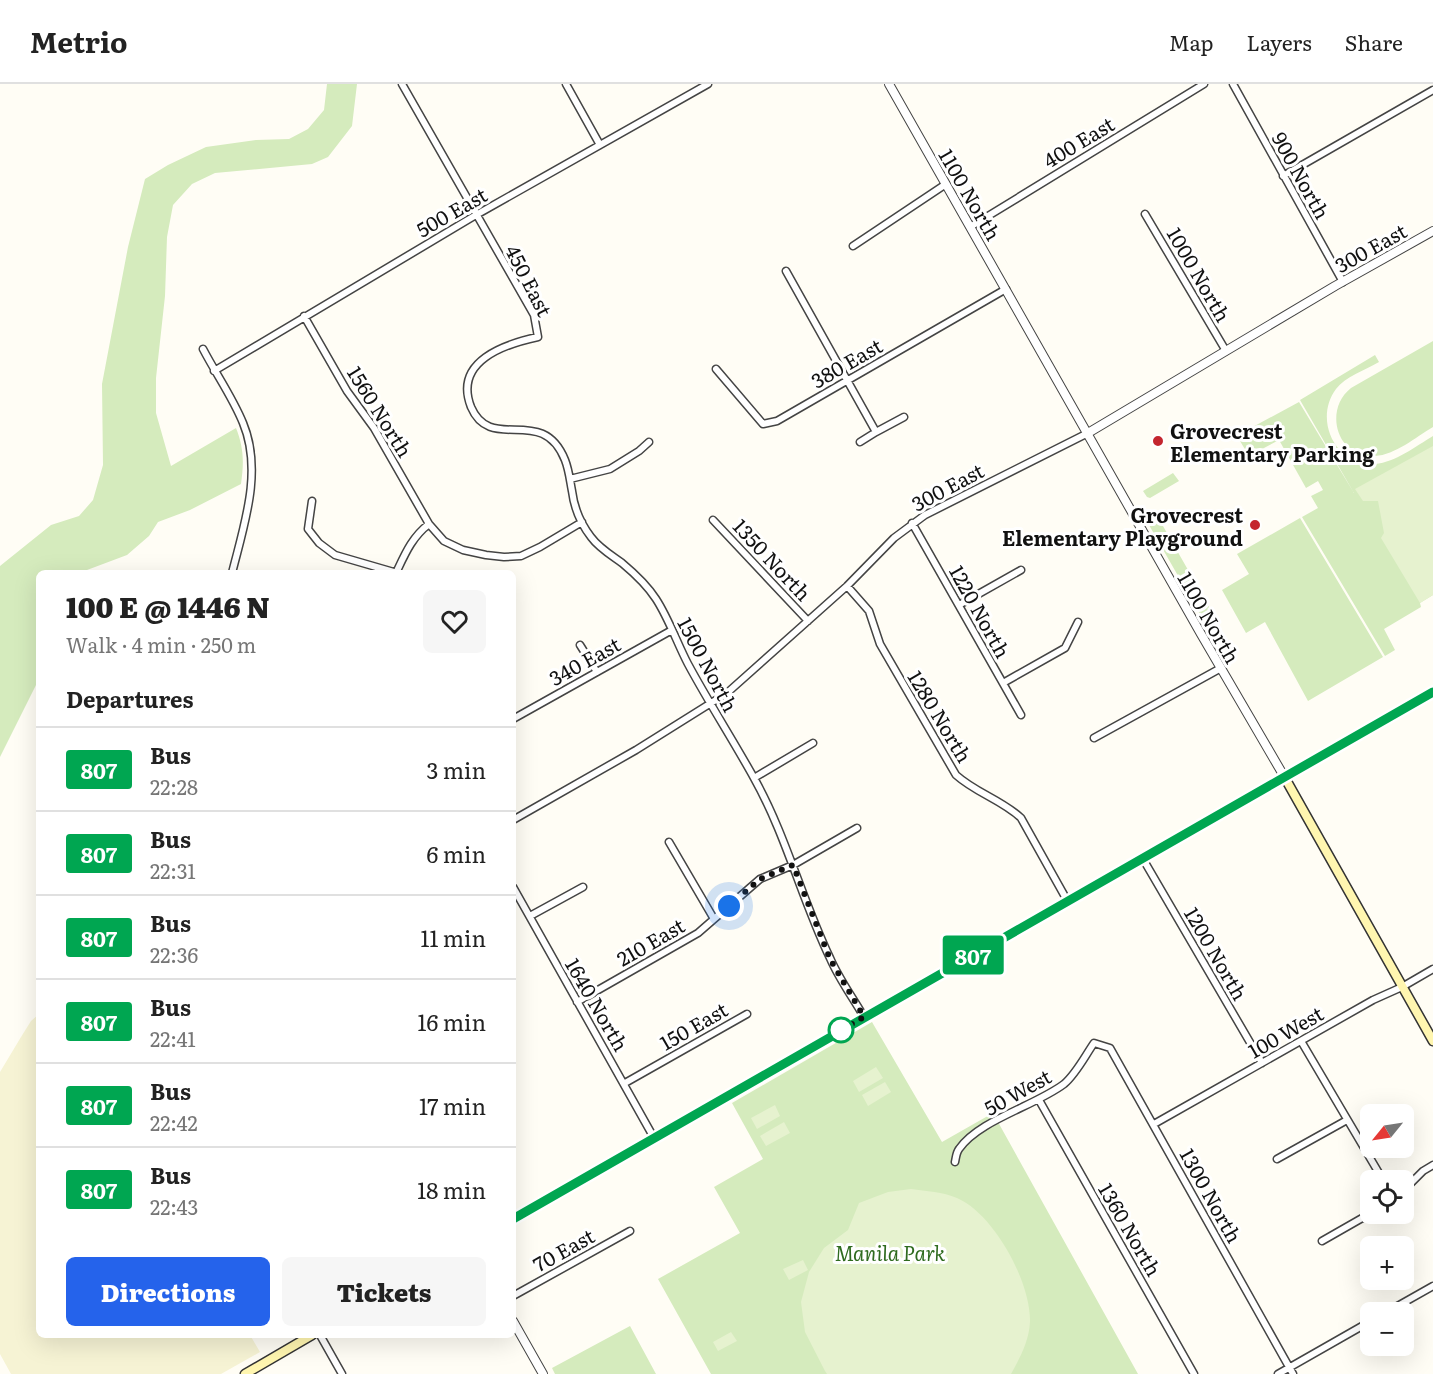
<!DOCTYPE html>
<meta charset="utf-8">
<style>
body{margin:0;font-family:Literata,serif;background:#f6f6f6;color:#222;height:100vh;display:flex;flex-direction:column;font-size:22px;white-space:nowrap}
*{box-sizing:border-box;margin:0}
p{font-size:20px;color:#767676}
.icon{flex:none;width:33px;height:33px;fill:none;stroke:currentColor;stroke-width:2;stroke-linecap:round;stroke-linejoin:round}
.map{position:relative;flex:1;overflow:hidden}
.details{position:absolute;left:36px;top:486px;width:480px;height:768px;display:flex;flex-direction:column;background:#fff;border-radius:9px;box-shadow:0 6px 24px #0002}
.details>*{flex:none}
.badge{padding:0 12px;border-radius:4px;font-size:21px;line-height:39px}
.needle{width:39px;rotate:240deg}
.buttons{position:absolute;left:1360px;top:1020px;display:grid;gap:12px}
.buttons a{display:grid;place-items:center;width:54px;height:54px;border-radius:9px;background:#fff;box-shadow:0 6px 24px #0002;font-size:30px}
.you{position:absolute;width:30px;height:30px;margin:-15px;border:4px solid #fff;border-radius:50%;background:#1a73e8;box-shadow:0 0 0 9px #1a73e833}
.map>.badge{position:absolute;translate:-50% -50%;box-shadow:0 0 0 3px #fff}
h2{padding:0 30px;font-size:22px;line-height:54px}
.round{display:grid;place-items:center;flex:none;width:63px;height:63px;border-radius:9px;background:#f6f6f6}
.headline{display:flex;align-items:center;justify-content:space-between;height:102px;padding:0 30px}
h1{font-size:28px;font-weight:800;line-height:45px}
.action{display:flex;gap:12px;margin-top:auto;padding:12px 30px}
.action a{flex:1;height:69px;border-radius:9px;background:#2563eb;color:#fff;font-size:24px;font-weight:800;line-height:69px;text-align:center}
.action a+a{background:#f6f6f6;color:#222}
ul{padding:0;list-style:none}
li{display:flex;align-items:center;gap:18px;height:84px;padding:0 30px;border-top:2px solid #e0e0e0}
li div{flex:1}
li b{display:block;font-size:22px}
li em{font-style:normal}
li .badge{min-width:66px;font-weight:700;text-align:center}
header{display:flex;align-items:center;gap:36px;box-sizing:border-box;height:84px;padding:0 30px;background:#fff;border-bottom:2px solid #e0e0e0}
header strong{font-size:28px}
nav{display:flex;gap:33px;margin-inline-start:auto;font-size:21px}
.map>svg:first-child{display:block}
.farmland{fill:#f6f3d4}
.green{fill:#d5ebbd}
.pitch{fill:#e6f2cf}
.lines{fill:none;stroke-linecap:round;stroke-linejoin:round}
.minor-casing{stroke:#444;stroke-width:9}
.tertiary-casing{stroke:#444;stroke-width:10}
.secondary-casing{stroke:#333;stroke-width:11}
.minor{stroke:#fff;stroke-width:6}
.tertiary{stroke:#fff;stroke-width:8}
.secondary{stroke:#fff6b0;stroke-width:8}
.line-casing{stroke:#fff;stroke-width:14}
.line{stroke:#00a651;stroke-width:9}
.walk{stroke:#111;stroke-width:6;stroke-dasharray:0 10.8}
.poi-dot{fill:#c4262e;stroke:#fff;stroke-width:2}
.stop-dot{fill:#fff;stroke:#00a651;stroke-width:3}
.labels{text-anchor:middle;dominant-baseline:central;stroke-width:6;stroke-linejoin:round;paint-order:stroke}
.street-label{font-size:20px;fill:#111;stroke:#fff}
.poi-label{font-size:20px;font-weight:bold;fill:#111;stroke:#fff;text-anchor:start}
.park-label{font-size:20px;font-style:italic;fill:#2f6b1f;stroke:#fff}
</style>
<header>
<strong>Metrio</strong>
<nav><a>Map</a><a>Layers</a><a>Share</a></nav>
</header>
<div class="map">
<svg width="1433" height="1290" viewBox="0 0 1433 1290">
<rect width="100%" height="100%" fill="#fffdf5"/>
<path class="farmland" d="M39,930v321h211l10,17 -39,22h-210l-11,-20v-282l21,-35 10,-16z"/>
<path class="green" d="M327,0h30l-5,42 -24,31 -16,7 -97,9 -23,11 -19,21 -6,32 -2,59 -9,82v35l15,53 65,-38c8,20 8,35 5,56l-51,26 -32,12 -9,14 -22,19 -48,18h-40v106l-39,78v-191l51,-41 28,-9 14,-16 10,-35 -1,-81 26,-137 17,-68 23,-14 38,-18 50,-7 33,-1 19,-10 16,-19z
M1433,257v86c-17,10 -38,28 -58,29 -38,3 -52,-46 -24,-68z
M1375,271l4,7c-14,8 -34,15 -43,27 -23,31 0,78 39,75 21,-2 41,-18 58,-28v159l-13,8 1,4 -37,22 11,21 -10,6 -83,-139 16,-9 -7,-12 12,-6 -5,-9 -12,7 -27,-48 -30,16 -9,-15 9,-12 50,-27 55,91 -54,-93z
M1173,389l6,8 -29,17 -3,-1 -4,-6z
M1300,434l83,139 -75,44 -43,-79 -19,11 -24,-43 27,-16 -12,-20z
M1159,435l53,93v8l-4,4 -3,-1 -56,-98z
M872,938l70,120 51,-29 145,261h-427l-53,-95 82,-46 -26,-46 49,-28 -31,-56z
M630,1242l26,48h-101l-3,-6z"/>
<path class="pitch" d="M1433,362v149l-13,8 -39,-65 3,-5 -6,-32h-15l-8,-12z
M876,983l7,11 -24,14 -6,-11z
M885,998l6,10 -23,14 -6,-11z
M775,1021l5,11 -23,13 -6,-11z
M784,1038l6,11 -24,13 -6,-10z
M911,1105c15,2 32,3 46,9 37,16 74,84 73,124 -1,19 -10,36 -19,52h-184l-2,-3 -20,-39 -4,-30 8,-30 15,-24 24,-18 11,-27 29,-11z
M803,1176l5,10 -19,10 -6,-11z
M731,1248l6,9 -19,10 -5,-9z"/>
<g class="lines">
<g class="minor-casing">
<path id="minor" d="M402,0l132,231 4,22c-33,7 -85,24 -67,70 20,47 71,-4 94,53 4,10 5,21 7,31 2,16 9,33 19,46 8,11 20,18 31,26 12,10 25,22 34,36 13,20 21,44 32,65 21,39 45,76 66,114 32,57 48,122 76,180 9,21 23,40 34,59
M566,0l34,61
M1233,0l110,198
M1283,92l150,-86
M1145,130l81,137
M970,143l234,-143
M853,162l93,-62
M786,187l90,161 -16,10
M304,232l43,75 27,37 55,96 15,17 19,9 23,5 18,2 17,-1 19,-9 42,-25
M203,265c13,25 30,49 40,74 20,48 1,102 -11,150
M716,285l47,55 14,-3 229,-132
M214,287l262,-156 232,-131
M876,348l28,-15
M570,395l40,-10 29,-18 10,-9
M312,417l-4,28 11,14 16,12 62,18
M713,436l95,101
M912,439l109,192
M396,489c9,-19 16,-36 33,-49
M847,502l22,25 11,33 76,131c20,18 46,25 65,43l47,84
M959,521l62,-35
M580,561l17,27
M1003,599l62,-35 13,-26
M513,635l159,-89
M1094,654l127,-70
M754,694l59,-35
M513,736l123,-70 91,-57 120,-107 47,-48 31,-23 163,-82
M669,758l45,77
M1143,775l119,204
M513,803l141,251
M530,832l53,-29
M577,918l121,-69 62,-54 33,-14 64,-37
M1301,957l82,139
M625,999l122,-69
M1039,1016l155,274
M1154,1040l219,-124 29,-13 31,-18
M1277,1075l70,-39
M955,1078c1,-4 1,-9 4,-13 20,-29 76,-43 105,-65 12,-10 21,-28 30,-41l16,5 183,326
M1404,1106l19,-19 10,-6
M1322,1157l49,-28
M513,1212l117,-65
M1387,1228l46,-26
M320,1251l22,39
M1278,1290l93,-53"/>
</g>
<g class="tertiary-casing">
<path id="tertiary" d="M889,0l312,550 84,144
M1088,349l247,-147 98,-55
M513,1237l30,53"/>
</g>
<g class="secondary-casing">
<path id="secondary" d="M1285,694l148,263
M513,1135l920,-527
M245,1290l67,-39"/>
</g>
<use href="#minor" class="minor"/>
<use href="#tertiary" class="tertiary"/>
<use href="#secondary" class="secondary"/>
</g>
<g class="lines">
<g class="line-casing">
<path id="line" d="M513,1135l920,-527"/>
</g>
<use href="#line" class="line"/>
<path class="walk" d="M729,822l31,-27 33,-14 37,94 34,58 -28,16 5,-3"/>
</g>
<g class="poi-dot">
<circle cx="1158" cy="357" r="6"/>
<circle cx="1255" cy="441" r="6"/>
</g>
<circle class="stop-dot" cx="841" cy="946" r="12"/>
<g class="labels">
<g class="street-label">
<text transform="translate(1078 57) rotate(-31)">400 East</text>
<text transform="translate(1302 91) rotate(61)">900 North</text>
<text transform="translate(971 110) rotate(60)">1100 North</text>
<text transform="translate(451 127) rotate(-30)">500 East</text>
<text transform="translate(1370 163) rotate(-29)">300 East</text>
<text transform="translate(1200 190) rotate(60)">1000 North</text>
<text transform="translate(530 196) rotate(63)">450 East</text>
<text transform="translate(846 278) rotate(-30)">380 East</text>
<text transform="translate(381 327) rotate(58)">1560 North</text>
<text transform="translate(947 402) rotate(-28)">300 East</text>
<text transform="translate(773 475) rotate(47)">1350 North</text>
<text transform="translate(981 527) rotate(61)">1220 North</text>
<text transform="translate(1210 533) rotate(60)">1100 North</text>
<text transform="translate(584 576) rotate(-29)">340 East</text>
<text transform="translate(709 580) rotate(62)">1500 North</text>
<text transform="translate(941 632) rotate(59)">1280 North</text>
<text transform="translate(650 857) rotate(-30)">210 East</text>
<text transform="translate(1217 869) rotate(60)">1200 North</text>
<text transform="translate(598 920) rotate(60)">1640 North</text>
<text transform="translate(693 941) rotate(-30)">150 East</text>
<text transform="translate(1285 947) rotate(-30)">100 West</text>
<text transform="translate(1017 1007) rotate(-29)">50 West</text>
<text transform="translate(1212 1111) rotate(61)">1300 North</text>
<text transform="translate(1131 1145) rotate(60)">1360 North</text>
<text transform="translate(563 1165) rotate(-29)">70 East</text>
</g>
<g class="poi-label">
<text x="1170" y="346">Grovecrest<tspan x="1170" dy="23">Elementary Parking</tspan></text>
<text x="1243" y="430" text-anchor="end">Grovecrest<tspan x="1243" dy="23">Elementary Playground</tspan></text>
</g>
<g class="park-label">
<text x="890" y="1168">Manila Park</text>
</g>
</g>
</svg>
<div class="buttons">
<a><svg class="needle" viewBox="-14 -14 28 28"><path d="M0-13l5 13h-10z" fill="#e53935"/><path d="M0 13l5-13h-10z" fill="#767676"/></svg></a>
<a><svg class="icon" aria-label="locate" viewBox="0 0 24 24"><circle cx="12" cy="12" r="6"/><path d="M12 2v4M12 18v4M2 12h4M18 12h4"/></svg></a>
<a>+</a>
<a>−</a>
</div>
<div class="you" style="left:729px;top:822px"></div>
<b class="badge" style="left:973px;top:871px;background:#00a651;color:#fff">807</b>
<section class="details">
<div class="headline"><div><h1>100 E @ 1446 N</h1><p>Walk · 4 min · 250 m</p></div><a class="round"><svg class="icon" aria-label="heart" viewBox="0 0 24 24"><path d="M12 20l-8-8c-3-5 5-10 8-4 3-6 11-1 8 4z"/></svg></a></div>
<h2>Departures</h2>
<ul>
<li><span class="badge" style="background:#00a651;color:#fff">807</span><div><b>Bus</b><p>22:28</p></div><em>3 min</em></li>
<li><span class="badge" style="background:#00a651;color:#fff">807</span><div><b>Bus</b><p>22:31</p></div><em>6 min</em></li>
<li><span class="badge" style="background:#00a651;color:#fff">807</span><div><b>Bus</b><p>22:36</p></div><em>11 min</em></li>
<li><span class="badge" style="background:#00a651;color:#fff">807</span><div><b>Bus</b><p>22:41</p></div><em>16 min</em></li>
<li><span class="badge" style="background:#00a651;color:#fff">807</span><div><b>Bus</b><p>22:42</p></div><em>17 min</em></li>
<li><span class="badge" style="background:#00a651;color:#fff">807</span><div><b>Bus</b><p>22:43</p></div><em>18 min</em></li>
</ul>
<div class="action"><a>Directions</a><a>Tickets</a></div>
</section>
</div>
